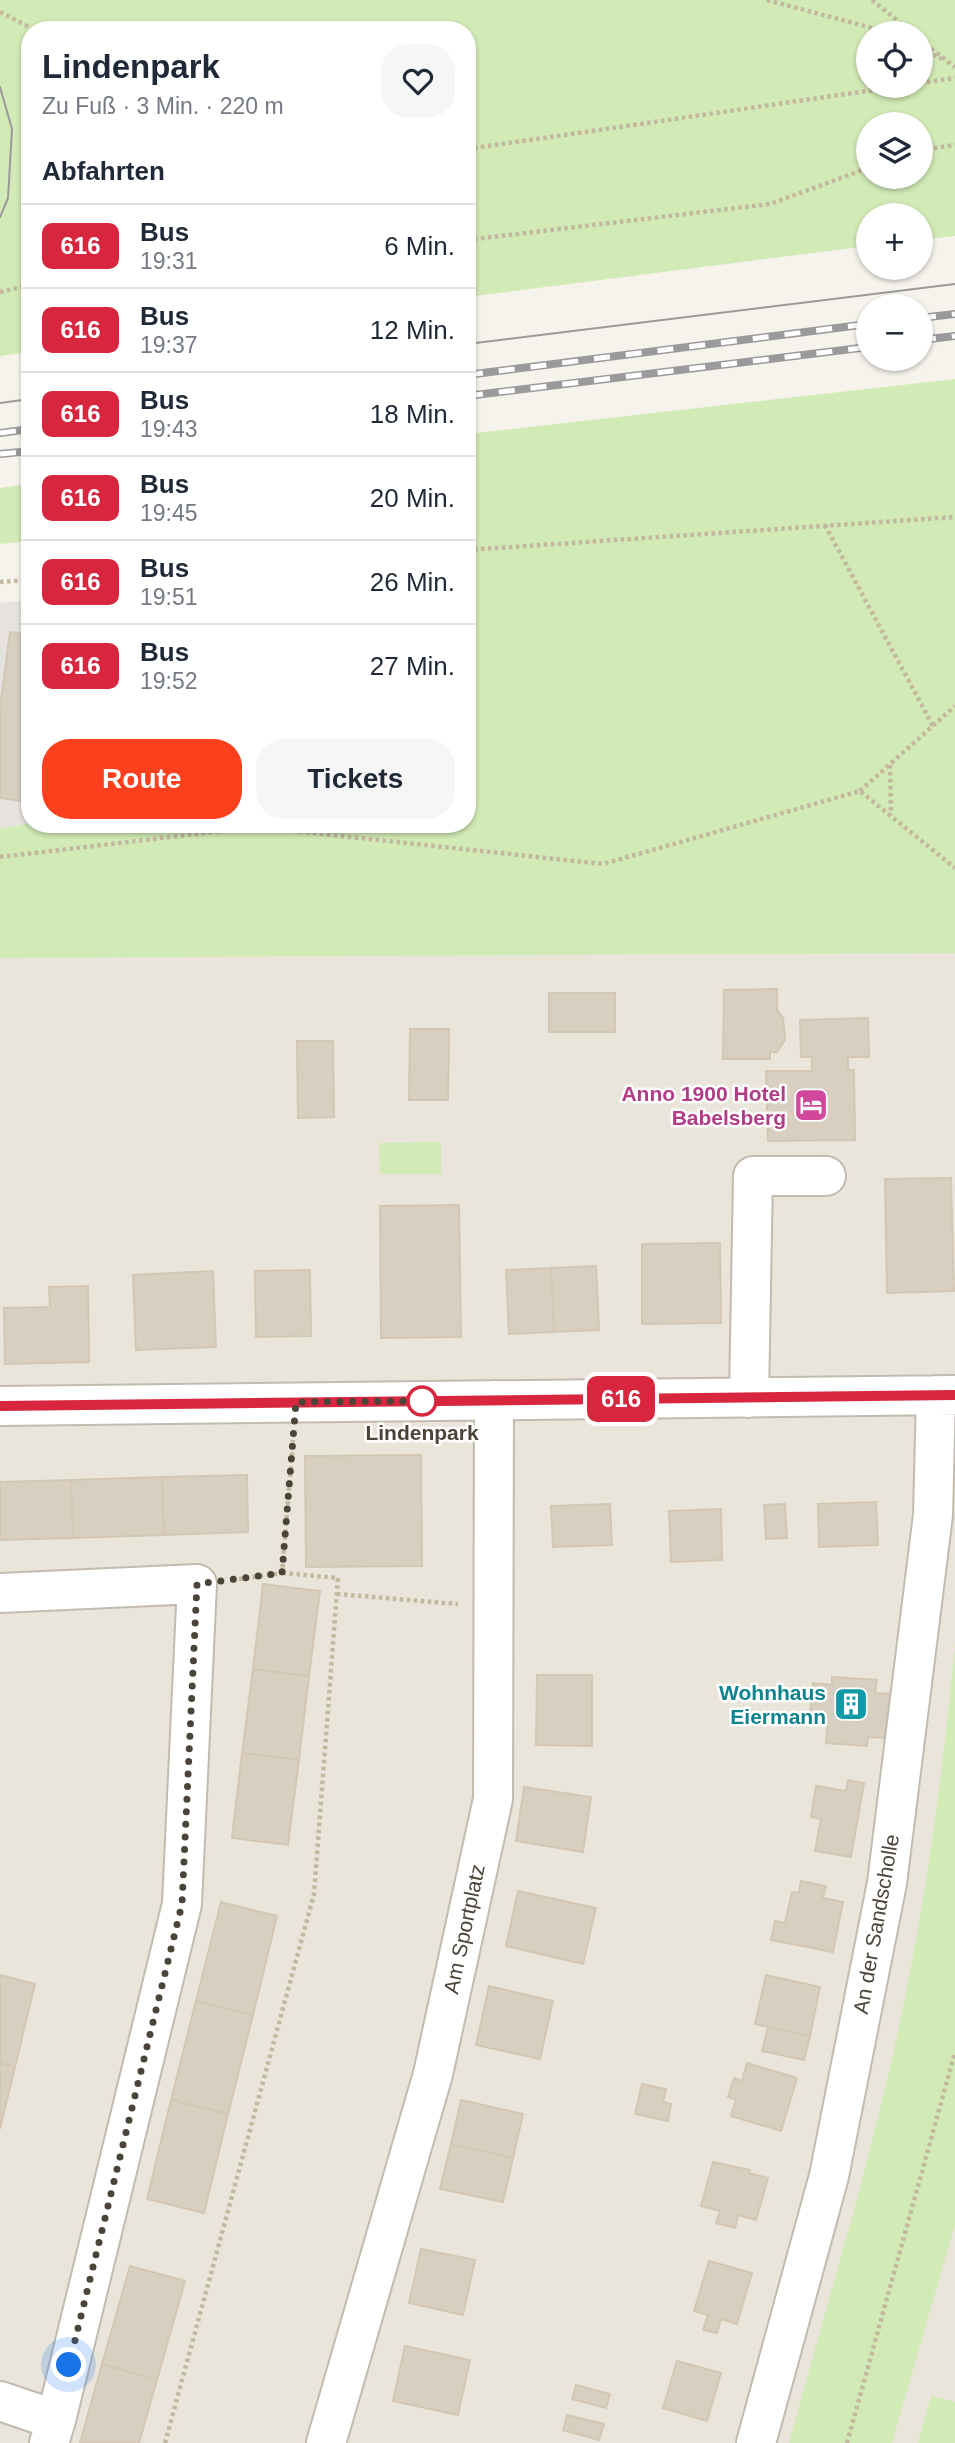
<!DOCTYPE html>
<html lang="de">
<meta charset="utf-8">
<style>
body{margin:0;font-family:Helvetica,sans-serif;background:#f6f6f7;color:#1f2937;height:100vh;display:flex;flex-direction:column;font-size:26px;white-space:nowrap}
*{box-sizing:border-box;margin:0}
p{font-size:23px;color:#747a83}
.icon{flex:none;width:38px;height:38px;fill:none;stroke:currentColor;stroke-width:2;stroke-linecap:round;stroke-linejoin:round}
.map{position:relative;flex:1;overflow:hidden}
.side{position:absolute;left:21px;top:21px;width:455px;height:812px;display:flex;flex-direction:column;background:#fff;border-radius:28px;box-shadow:0 2px 5px #0004}
.side>*{flex:none}
.badge{padding:0 14px;border-radius:10px;font-size:24px;line-height:46px}
.controls{position:absolute;left:856px;top:21px;display:grid;gap:14px}
.controls a{display:grid;place-items:center;width:77px;height:77px;border-radius:50%;background:#fff;box-shadow:0 2px 5px #0004;font-size:35px}
.you{position:absolute;width:35px;height:35px;margin:-18px;border:5px solid #fff;border-radius:50%;background:#1a73e8;box-shadow:0 0 0 10px #1a73e833}
.map>.badge{position:absolute;translate:-50% -50%;box-shadow:0 0 0 4px #fff}
h2{padding:0 21px;font-size:26px;line-height:63px}
.round{display:grid;place-items:center;flex:none;width:74px;height:74px;border-radius:28px;background:#f6f6f7}
.overview{display:flex;align-items:center;justify-content:space-between;height:119px;padding:0 21px}
h1{font-size:33px;font-weight:600;line-height:52px}
.primary-button{display:flex;gap:14px;margin-top:auto;padding:14px 21px}
.primary-button a{flex:1;height:80px;border-radius:28px;background:#fc3f1d;color:#fff;font-size:28px;font-weight:600;line-height:80px;text-align:center}
.primary-button a+a{background:#f6f6f7;color:#1f2937}
ul{padding:0;list-style:none}
li{display:flex;align-items:center;gap:21px;height:84px;padding:0 21px;border-top:2px solid #e0e1e3}
li div{flex:1}
li b{display:block;font-size:26px}
li em{font-style:normal}
li .badge{min-width:77px;font-weight:700;text-align:center}
.map>svg:first-child{display:block}
.residential{fill:#eae5da}
.industrial{fill:#e6e2dd}
.green{fill:#d2eab5;fill-rule:evenodd}
.building{fill:#d8cfc1;stroke:#d3c7b4;stroke-width:2}
.lines{fill:none;stroke-linecap:round;stroke-linejoin:round}
.minor-casing{stroke:#c2bbae;stroke-width:42}
.path{stroke:#c4b79f;stroke-width:4.5;stroke-dasharray:3.5 3.5;stroke-linecap:butt}
.minor{stroke:#fff;stroke-width:38}
.tram{stroke:#9a9a9a;stroke-width:2}
.rail-casing{stroke:#9a9a9a;stroke-width:8}
.rail{stroke:#fff;stroke-width:5;stroke-dasharray:16;stroke-linecap:butt}
.line-casing{stroke:#fff;stroke-width:16}
.line{stroke:#d7263d;stroke-width:10}
.walk{stroke:#4b4439;stroke-width:7;stroke-dasharray:0 12.6}
.stop-dot{fill:#fff;stroke:#d7263d;stroke-width:3.5}
.labels{text-anchor:middle;dominant-baseline:central;stroke-width:5;stroke-linejoin:round;paint-order:stroke}
.hotel-label{font-size:21px;font-weight:bold;fill:#b23c85;stroke:#fff;text-anchor:end}
.stop-label{font-size:21px;font-weight:bold;fill:#4b4439;stroke:#fff}
.culture-label{font-size:21px;font-weight:bold;fill:#0d838f;stroke:#fff;text-anchor:end}
.street-label{font-size:21px;fill:#4b4439;stroke:#fff}
</style>
<div class="map">
<svg width="955" height="2443" viewBox="0 0 955 2443">
<rect width="100%" height="100%" fill="#f6f3ec"/>
<path class="residential" d="M955,953v1490h-955v-1485z"/>
<path class="industrial" d="M30,600v223l-30,6v-226z"/>
<path class="green" d="M0,0h955v236l-34,4 -1,-25h-52v31l-401,51v-267h-437v322l-30,4zM868,33h52v53h-52zM868,124h52v53h-52z
M955,379v574l-955,5v-129l30,-6 437,1v-390z
M30,484v57l-30,3v-56z
M441,1142v32h-61l-1,-31z
M955,1643v581l-63,219h-103c34,-125 72,-249 101,-375 32,-140 52,-281 65,-425z
M931,2396l24,6v41h-37z"/>
<path class="building" d="M10,632l20,3v167l-30,-4v-90z
M777,989v21l6,8 2,22 -8,12h-7v7h-47l1,-69z
M549,993h66v39h-66z
M868,1018l1,39h-21v13h6l1,70 -87,1 -2,-70h46v-14h-11l-1,-37z
M410,1029h39l-1,71h-39z
M297,1041h36l1,76 -36,1z
M951,1178l3,113 -67,2 -2,-114z
M459,1205l2,132 -80,1 -1,-132z
M720,1243l1,80 -79,1v-80z
M596,1266l3,64 -45,2 -3,-64z
M551,1268l3,64 -45,2 -3,-64z
M310,1270l1,66 -55,1 -1,-66z
M213,1271l3,76 -80,3 -3,-75z
M88,1286l1,76 -84,2 -1,-56 46,-1 -1,-20z
M421,1455l1,111 -116,1 -1,-111z
M247,1475l1,57 -84,3 -2,-58z
M162,1477l2,58 -91,3 -2,-58z
M71,1480l2,58 -73,2v-58z
M876,1502l2,43 -59,2 -1,-43z
M610,1504l2,41 -59,2 -2,-41z
M785,1504l2,34 -21,1 -2,-34z
M721,1509l1,51 -51,2 -2,-51z
M263,1584l57,7 -11,85 -56,-7z
M253,1669l56,7 -10,84 -57,-7z
M537,1675h55v71l-56,-1z
M832,1677l45,3 -2,13 16,1 -4,44 -19,-1 -1,9 -41,-3 2,-28 -18,-1 3,-31 19,2z
M242,1753l57,7 -11,85 -56,-7z
M848,1780l16,3 -13,74 -36,-6 6,-32 -10,-2 5,-31 30,5z
M524,1787l67,10 -8,55 -67,-11z
M801,1881l25,5 -3,12 20,4 -10,50 -62,-12 4,-19 10,2 7,-31 7,1z
M518,1891l78,17 -13,56 -77,-18z
M221,1902l56,14 -24,99 -57,-14z
M0,1975l35,9 -20,83 -15,-4z
M766,1975l54,12 -10,49 -55,-12z
M489,1986l64,15 -13,58 -64,-14z
M196,2001l57,14 -25,99 -57,-14z
M768,2027l42,9 -6,24 -42,-9z
M0,2063l15,4 -15,62z
M747,2063l50,15 -16,53 -50,-15 5,-16 -8,-3 6,-19 8,3z
M642,2084l24,5 -3,13 8,2 -3,17 -33,-7z
M171,2100l57,14 -24,99 -57,-14z
M461,2100l62,14 -10,44 -62,-14z
M451,2144l62,14 -10,44 -63,-13z
M713,2162l37,8 -1,3 19,5 -12,42 -18,-5 -3,13 -19,-5 4,-12 -19,-5z
M421,2249l54,11 -12,55 -54,-12z
M709,2261l43,12 -15,51 -16,-5 -4,14 -14,-3 5,-15 -14,-4z
M130,2266l55,15 -28,99 -55,-16z
M405,2346l65,14 -12,55 -65,-14z
M677,2361l44,12 -14,48 -44,-13z
M102,2364l55,16 -18,63h-59z
M576,2385l34,9 -4,14 -34,-9z
M567,2415l37,9 -5,16 -36,-10z"/>
<g class="lines">
<g class="minor-casing">
<path id="minor" d="M749,1398l4,-222h73
M0,1406l955,-11
M0,1593l197,-9 -15,320 -126,516
M0,2401l56,19 -7,23
M326,2443l107,-369 60,-275 1,-399
M756,2443l73,-267 58,-293 46,-368 3,-120"/>
</g>
<path class="path" d="M767,0l105,28 13,5
M872,0l41,33
M0,12l35,18
M920,40l35,27
M920,49l22,10
M920,83l35,-5
M467,149l435,-63
M920,150l35,-5
M467,240l303,-36 98,-36
M0,292l30,-7
M825,525l108,201
M467,550l488,-33
M0,582l30,-2
M890,765l1,50
M860,791l95,-85
M0,857l256,-30 347,37 257,-73 95,77
M232,1580l50,-7 11,-133
M337,1594l121,10
M165,2443l149,-549 24,-316 -56,-5
M847,2443l108,-391"/>
<use href="#minor" class="minor"/>
<path class="tram" d="M0,87l12,42 -4,69 -8,19
M467,344l488,-60
M0,403l30,-4"/>
<g class="rail-casing">
<path id="rail" d="M920,318l35,-4
M920,340l35,-4
M467,375l401,-51
M467,396l401,-49
M0,433l30,-4
M0,454l30,-3"/>
</g>
<use href="#rail" class="rail"/>
</g>
<g class="lines">
<g class="line-casing">
<path id="line" d="M0,1406l955,-11"/>
</g>
<use href="#line" class="line"/>
<path class="walk" d="M69,2365l113,-461 15,-320 85,-11 14,-171 126,-1"/>
</g>
<defs>
<g id="hotel-square" transform="scale(1.75)"><rect x="-9" y="-9" width="18" height="18" rx="4" fill="#d1479c" stroke="#fff"/><path d="M-6-4.5h1.5V1H6V5H4.5V3h-9V5H-6ZM-4 0a1.8 1.8 0 1 1 3.6 0ZM.5 0V-2.5h3Q6-2.5 6 0Z" fill="#fff"/></g>
<g id="building-square" transform="scale(1.75)"><rect x="-9" y="-9" width="18" height="18" rx="4" fill="#0f9aa8" stroke="#fff"/><path d="M-4-6H4V6H1V3H-1V6H-4ZM-2.5-4.3h1.7v1.8h-1.7ZM.8-4.3h1.7v1.8H.8ZM-2.5-1h1.7V.8h-1.7ZM.8-1h1.7V.8H.8Z" fill="#fff"/></g>
</defs>
<g fill-rule="evenodd">
<use href="#hotel-square" x="811" y="1105"/>
<use href="#building-square" x="851" y="1704"/>
</g>
<circle class="stop-dot" cx="422" cy="1401" r="14"/>
<g class="labels">
<g class="hotel-label">
<text x="786" y="1093">Anno 1900 Hotel<tspan x="786" dy="24">Babelsberg</tspan></text>
</g>
<g class="stop-label">
<text x="422" y="1432">Lindenpark</text>
</g>
<g class="culture-label">
<text x="826" y="1692">Wohnhaus<tspan x="826" dy="24">Eiermann</tspan></text>
</g>
<g class="street-label">
<text transform="translate(876 1924) rotate(-80)">An der Sandscholle</text>
<text transform="translate(464 1929) rotate(-78)">Am Sportplatz</text>
</g>
</g>
</svg>
<div class="controls">
<a><svg class="icon" aria-label="locate" viewBox="0 0 24 24"><circle cx="12" cy="12" r="6"/><path d="M12 2v4M12 18v4M2 12h4M18 12h4"/></svg></a>
<a><svg class="icon" aria-label="layers" viewBox="0 0 24 24"><path d="M12 4l9 5-9 5-9-5zM3 14l9 5 9-5"/></svg></a>
<a>+</a>
<a>−</a>
</div>
<div class="you" style="left:69px;top:2365px"></div>
<b class="badge" style="left:621px;top:1399px;background:#d7263d;color:#fff">616</b>
<section class="side">
<div class="overview"><div><h1>Lindenpark</h1><p>Zu Fuß · 3 Min. · 220 m</p></div><a class="round"><svg class="icon" aria-label="heart" viewBox="0 0 24 24"><path d="M12 20l-8-8c-3-5 5-10 8-4 3-6 11-1 8 4z"/></svg></a></div>
<h2>Abfahrten</h2>
<ul>
<li><span class="badge" style="background:#d7263d;color:#fff">616</span><div><b>Bus</b><p>19:31</p></div><em>6 Min.</em></li>
<li><span class="badge" style="background:#d7263d;color:#fff">616</span><div><b>Bus</b><p>19:37</p></div><em>12 Min.</em></li>
<li><span class="badge" style="background:#d7263d;color:#fff">616</span><div><b>Bus</b><p>19:43</p></div><em>18 Min.</em></li>
<li><span class="badge" style="background:#d7263d;color:#fff">616</span><div><b>Bus</b><p>19:45</p></div><em>20 Min.</em></li>
<li><span class="badge" style="background:#d7263d;color:#fff">616</span><div><b>Bus</b><p>19:51</p></div><em>26 Min.</em></li>
<li><span class="badge" style="background:#d7263d;color:#fff">616</span><div><b>Bus</b><p>19:52</p></div><em>27 Min.</em></li>
</ul>
<div class="primary-button"><a>Route</a><a>Tickets</a></div>
</section>
</div>
